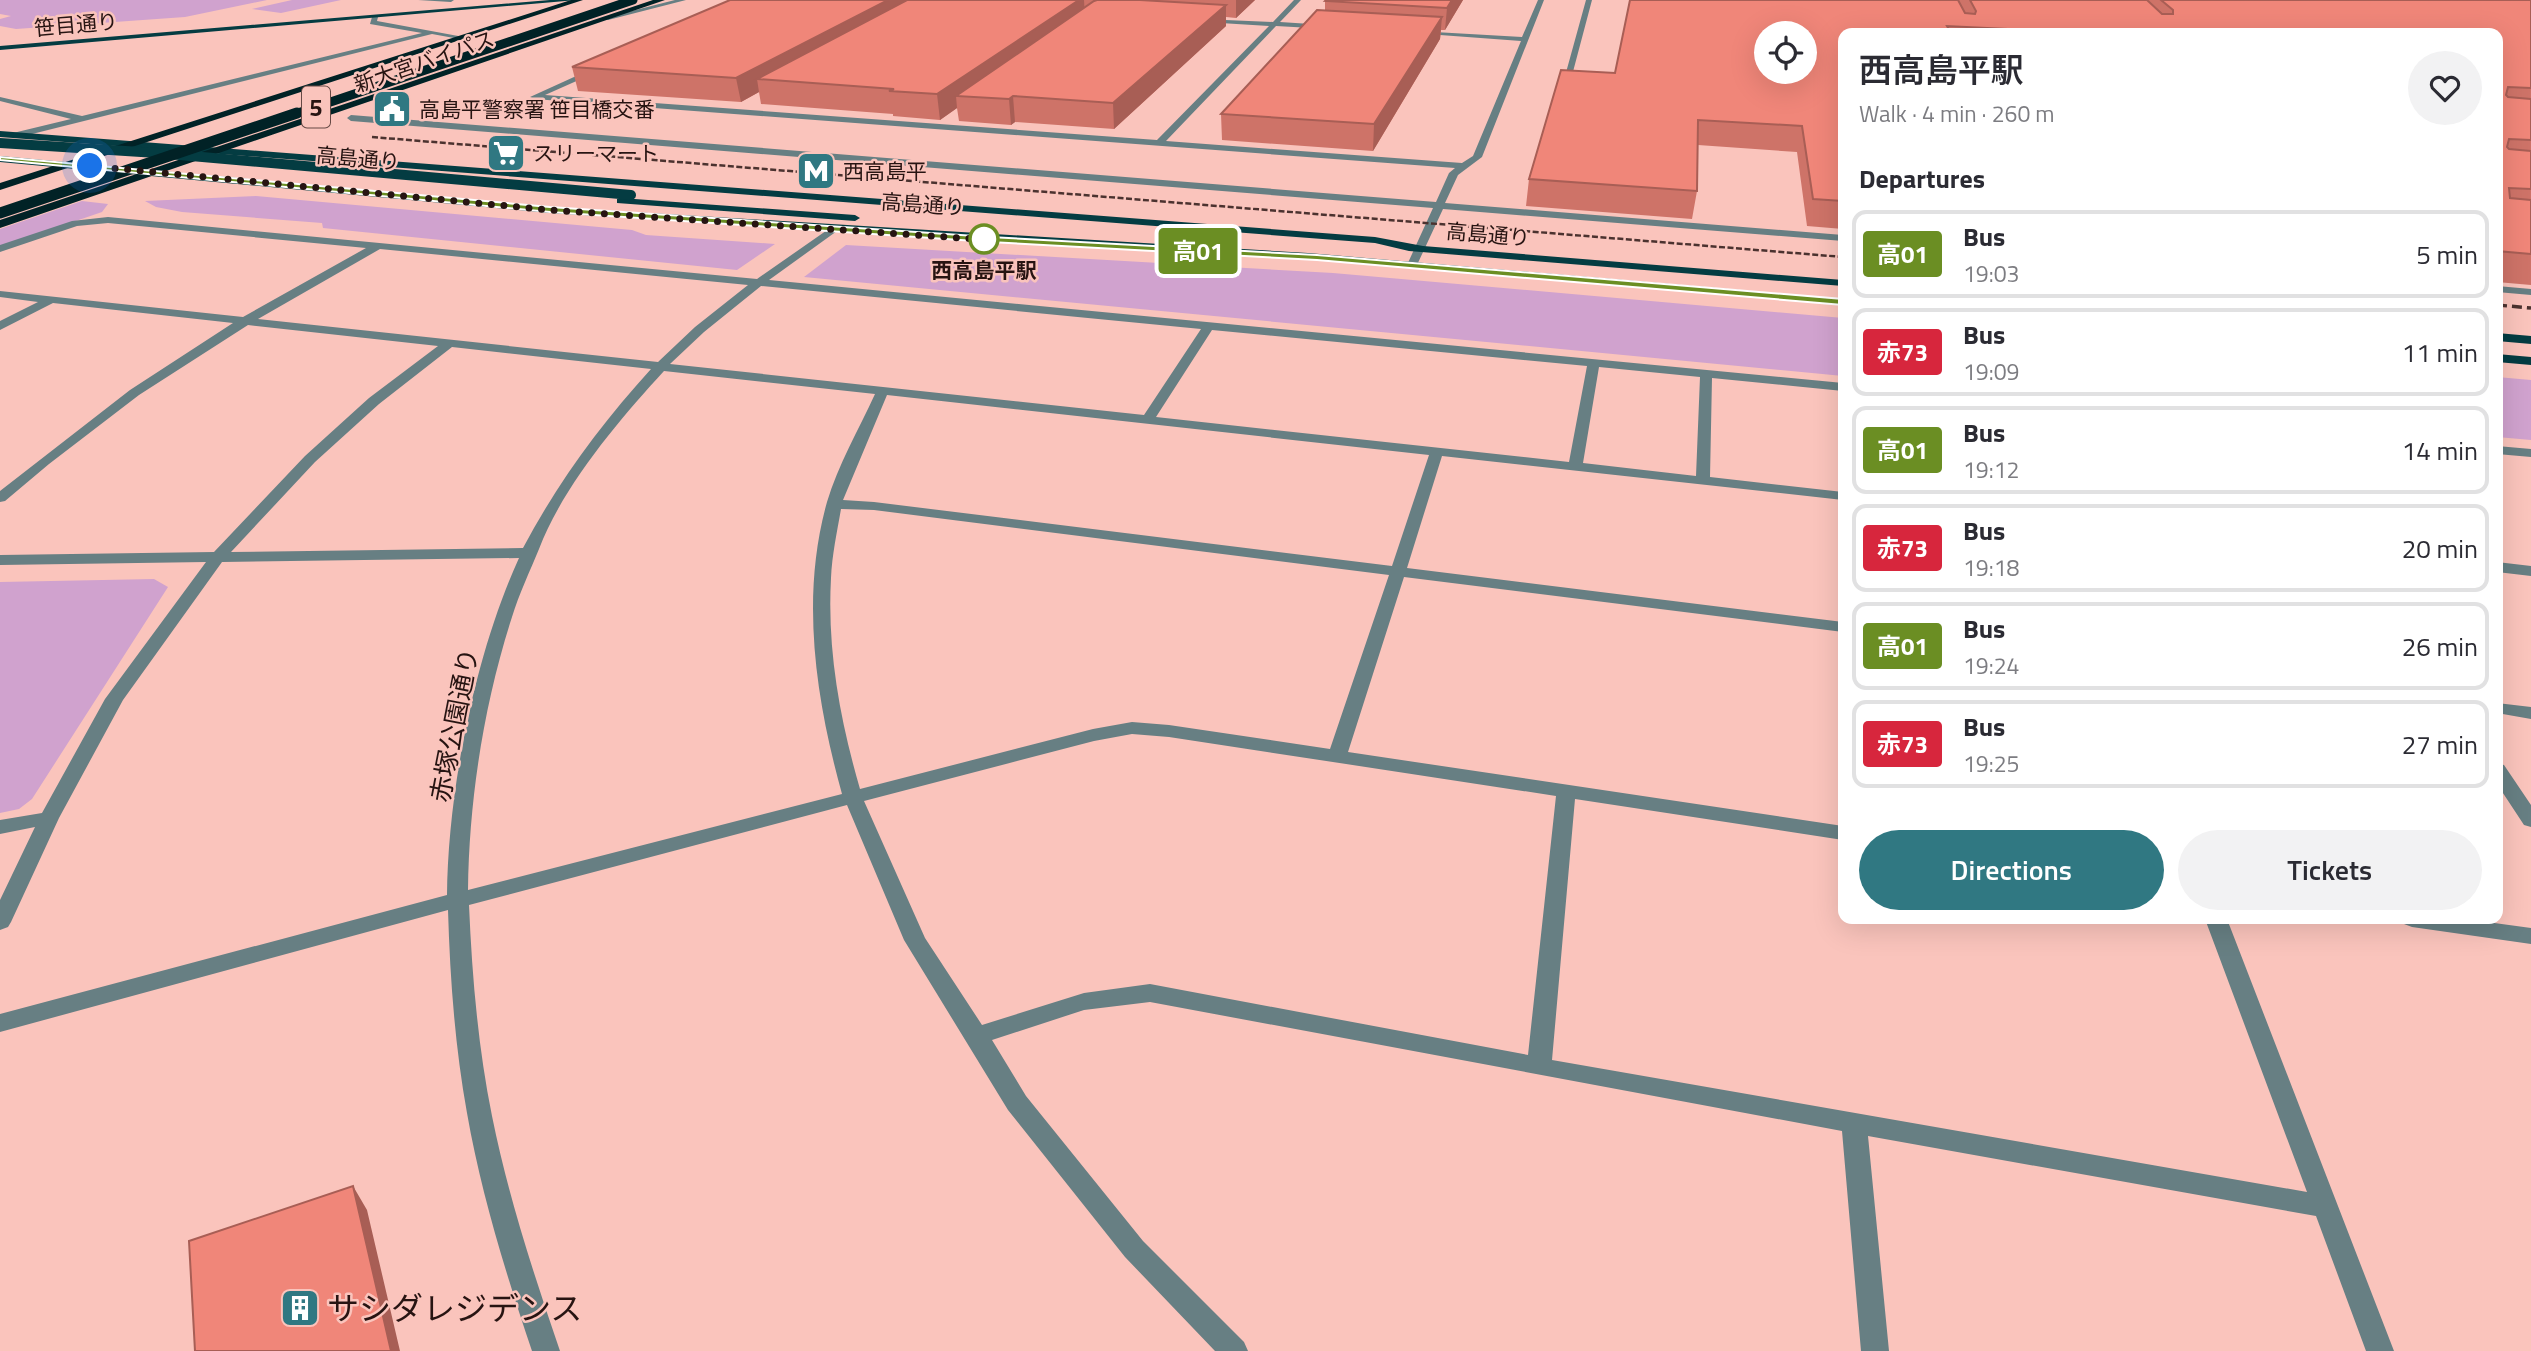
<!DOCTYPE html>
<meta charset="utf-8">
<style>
body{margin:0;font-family:"Titillium Web","Noto Sans JP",sans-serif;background:#f2f2f3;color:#2b2b33;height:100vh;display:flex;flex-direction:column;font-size:26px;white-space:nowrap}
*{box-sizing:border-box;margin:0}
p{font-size:23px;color:#7c7c81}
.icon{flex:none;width:38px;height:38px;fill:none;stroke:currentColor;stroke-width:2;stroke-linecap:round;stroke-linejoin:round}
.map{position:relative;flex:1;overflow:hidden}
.drawer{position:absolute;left:1838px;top:28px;width:665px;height:896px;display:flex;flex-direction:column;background:#fff;border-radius:14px;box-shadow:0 7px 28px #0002}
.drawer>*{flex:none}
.badge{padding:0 14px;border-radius:5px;font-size:24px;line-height:46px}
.buttons{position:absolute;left:1754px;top:21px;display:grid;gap:14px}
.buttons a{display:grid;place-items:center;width:63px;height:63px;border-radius:50%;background:#fff;box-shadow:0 7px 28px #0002;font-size:35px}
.you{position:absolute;width:35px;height:35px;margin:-18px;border:5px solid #fff;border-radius:50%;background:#1a73e8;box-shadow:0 0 0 10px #1a73e833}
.map>.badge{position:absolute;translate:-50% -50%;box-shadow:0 0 0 4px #fff}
h2{padding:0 21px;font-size:26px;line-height:63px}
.round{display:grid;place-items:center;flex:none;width:74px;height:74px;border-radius:37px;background:#f2f2f3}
.overview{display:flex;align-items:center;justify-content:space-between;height:119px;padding:0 21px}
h1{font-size:33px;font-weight:600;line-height:52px}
.primary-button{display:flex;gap:14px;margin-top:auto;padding:14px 21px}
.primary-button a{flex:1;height:80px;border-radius:42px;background:#307882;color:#fff;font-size:28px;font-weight:600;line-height:80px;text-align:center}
.primary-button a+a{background:#f2f2f3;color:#2b2b33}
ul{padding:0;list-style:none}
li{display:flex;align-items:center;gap:21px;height:88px;margin:0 14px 10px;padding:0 7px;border:4px solid #e1e1e2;border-radius:14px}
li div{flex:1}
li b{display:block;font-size:26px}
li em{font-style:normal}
li .badge{min-width:77px;font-weight:700;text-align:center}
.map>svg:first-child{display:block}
.green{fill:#d0a2ce}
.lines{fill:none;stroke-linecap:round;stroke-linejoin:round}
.minor{fill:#677f83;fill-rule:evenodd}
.major{fill:#043c42;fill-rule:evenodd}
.highway{fill:#012226;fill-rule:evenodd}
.rail-far1{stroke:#4b322f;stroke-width:2.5;stroke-dasharray:6 2.5;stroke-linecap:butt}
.rail{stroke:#4b322f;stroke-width:3.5;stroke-dasharray:10 5;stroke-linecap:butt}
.major-bridge{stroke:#043c42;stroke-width:10}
.highway-bridge-far1{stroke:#012226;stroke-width:9}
.highway-bridge{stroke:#012226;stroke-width:11}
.wall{fill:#ce7368}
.shaded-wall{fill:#a85e55}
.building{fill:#f08679;stroke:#a85e55;stroke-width:2;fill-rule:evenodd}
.line{fill:#6b8e23;stroke:#fff;stroke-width:2}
.walk{stroke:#271412;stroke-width:7;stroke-dasharray:0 12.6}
.stop-dot{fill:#fff;stroke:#6b8e23;stroke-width:3.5}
.labels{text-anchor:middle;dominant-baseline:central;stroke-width:5;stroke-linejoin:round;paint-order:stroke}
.far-street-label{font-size:21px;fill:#271412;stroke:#fac4bc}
.far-poi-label{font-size:21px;fill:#271412;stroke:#fac4bc;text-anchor:start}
.far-stop-label{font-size:21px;font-weight:bold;fill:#271412;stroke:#fac4bc}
.shield{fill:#fac4bc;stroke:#664945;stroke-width:2}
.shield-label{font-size:24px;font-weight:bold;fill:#271412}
.street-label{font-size:26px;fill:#271412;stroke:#fac4bc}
.near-poi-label{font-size:32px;fill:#271412;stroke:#fac4bc;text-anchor:start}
</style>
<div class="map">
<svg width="2531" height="1351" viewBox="0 0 2531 1351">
<rect width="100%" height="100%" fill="#fac4bc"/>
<path class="green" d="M0,0h267l-82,17 -169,12 -16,-3v-7l11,-3 -11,-2z
M292,0h49l-60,13 -29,-4z
M256,196l376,34 14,5 129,9 -38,26 -414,-42 -1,-5 -140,-11 -26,-5 -11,-6z
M82,201l26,3 -6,8 -102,35v-18z
M846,245l487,28 510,45v58l-1039,-99z
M2497,377l34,3v60l-34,-3z
M154,579l14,8 -136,212 -13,10 -19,4v-231z"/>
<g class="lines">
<path class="minor" d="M418,0h36l-3,2z
M675,0h11l-78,20 -4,-2z
M1294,0h7l-21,22 46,3 3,4 -53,-3 -110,115 296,22 11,-7 48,-115 -108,-8 4,-2 105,6 16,-37h6l-62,157 -24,18 -13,28 398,32v6l-400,-32 -26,56 -5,3 -5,-3 26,-57 -1082,-87 -4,-3 4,-3 1085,87 13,-29 6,-5 -921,-69 -4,-2 66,-30 3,4 -54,24 612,45 112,-114 -65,-4 -2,-3 71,3z
M1586,0h6l-22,83 6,2 -14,2z
M375,15l3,2 -1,4 92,17 -4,2 -33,-6 -416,104 -3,-1v-4l58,-14 -71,-18v-4l82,19 340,-83 -52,-9 2,-7z
M108,217l649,62 76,-53 4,1v4l-68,49 1074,103v8l-131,-13 -2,99 133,15v8l-401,-44 -35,112 436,54v10l-439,-55 -56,175 495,74v14l-268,-41 -23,261 755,132 -102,-273h22l167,432h-28l-50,-135 -448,-80 21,215h-28l-19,-220 -692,-129 -66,8 -92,30 34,56 117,145 101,101 4,9h-33l-90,-94 -117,-147 -104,-170 -57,-135 -378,100c3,70 9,142 23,211 16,80 42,159 68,235h-28c-26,-77 -51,-158 -65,-238 -12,-66 -17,-135 -19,-203l-448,122v-18l447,-119c1,-105 28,-241 72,-337l-297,4 -99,138 -64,118 -48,104 -3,5 -8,3v-30l35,-73 -35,7v-14l42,-7 63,-114 101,-137 -206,3v-10l214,-3 91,-96 64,-58 69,-52 -190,-21 -109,70 -90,69 -44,37 -5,1v-11l130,-101 103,-67 -180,-20 -53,27v-9l38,-19 -38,-5v-6l243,26 123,-69 -258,-25 -31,3 -77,26v-7l72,-24zM380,249l368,36 -53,42 -37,35 -400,-43zM761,286l440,43 -57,86 -474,-51 34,-32zM1212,330l375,36 -18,96 -413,-45zM452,347l199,22c-50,55 -93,113 -128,179l-292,4 84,-90 64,-58zM1599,367l101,10 -4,99 -113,-13zM664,371l211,23c-16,35 -37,71 -48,108 -27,96 -11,198 15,292l-374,96c1,-91 16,-186 44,-273 7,-23 18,-46 27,-68 24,-63 80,-129 125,-178zM887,395l542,60 -37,111 -518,-64 -31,-2zM841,509l33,1 515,65 -59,174 -161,-24 -37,-3 -39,7 -233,60c-20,-69 -33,-139 -29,-211 1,-23 6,-46 10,-69zM1132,734l37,3 387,59 -28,259 -378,-71 -66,9 -102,32 -57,-87 -61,-137 230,-60z
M2497,286l34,3v6l-34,-3z
M2497,446l34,3v8l-34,-3z
M2497,562l34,4v10l-34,-4z
M2497,703l34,4v12l-34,-6z
M2497,763l7,2 27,40v22l-7,-2 -27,-41z
M2401,919h64l66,9v16l-119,-17 -8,-3z"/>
<path class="major" d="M550,0h27l-577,50v-4z
M0,131l1375,106 48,9 420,34v6l-434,-35 -34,-8 -1375,-106z
M0,156l550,51 758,46 535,46v6l-525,-45 -768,-47 -550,-51z
M621,198l234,17 5,3 -5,3 -238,-18v-4z
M2497,333l34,3v8l-34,-3z
M2497,354l34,3v8l-34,-3z"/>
<path class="highway" d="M571,0h12l-583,190v-7z
M653,0h12l-665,228v-8z"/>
<path class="rail-far1" d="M372,137l1471,120"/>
<path class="rail" d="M2497,305l34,3"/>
<path class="major-bridge" d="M0,143l157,10 474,42"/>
<path class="highway-bridge-far1" d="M292,115l341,-115"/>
<path class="highway-bridge" d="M0,213l297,-100"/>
</g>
<path class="wall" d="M730,0h525l-19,18 -10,-1v9l-112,103 -99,-7 -4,3 -52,-4 -2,-13 -17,12 -47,-4v-2l-132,-10 -2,-12 -18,10 -163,-11 -6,-24z
M1326,0h137l-18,30h-4l-1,9 -67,112 -151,-11 -1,-26 104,-104v-9z
M1630,0h901v285l-34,-3v-249h-654v196l-36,-3 -10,-74 -99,-7 -1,46 -5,28 -166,-13 3,-27 86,-106z"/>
<path class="shaded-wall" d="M888,0h24l-155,79 2,13 -18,10 -5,-24z
M1079,0h5l1,18 -129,78 1,12 -17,12 -3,-26z
M1236,0h19l-19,18z
M1452,0h11l-18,30 2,-22z
M1226,5v21l-112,103 -1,-26z
M1442,17l-2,22 -67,112 1,-27z
M1013,96l2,26 -4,3 -2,-26z
M353,1186l14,24 33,141h-9z"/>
<path class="building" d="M730,0h158l-152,78 -164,-11z
M907,0h172l-142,94 -48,-3 5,-2 -137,-10z
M1097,0h43l86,5 -113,98 -100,-7 -4,3 -53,-3 138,-95z
M1326,0h126l-5,8 -122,-7z
M1630,0h328l7,13 10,1 1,-3 -6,-11h177l15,14h11v-4l-12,-10h370v88l-23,-1 -2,8 2,2 23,2v41l-22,-1 -2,8 2,2 22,2v38l-22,-1 1,10 21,2v54l-34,-3v-218h-447l-2,-2 -101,-5 4,7h-108v168l-30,-2 -11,-73 -104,-6 -1,71 -168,-12 32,-109 54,3zM1766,33h38v39h-38z
M1317,10l125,7 -68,107 -153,-10z
M353,1186l38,165h-196l-6,-110z"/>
<path class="line" d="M0,157l550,50 440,30 327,18 526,44 4,3 -4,3 -526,-45 -327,-18 -440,-30 -550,-52z"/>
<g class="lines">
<path class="walk" d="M90,166l460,44 440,30 -6,-1"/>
</g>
<defs>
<g id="civic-square" transform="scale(2.0125)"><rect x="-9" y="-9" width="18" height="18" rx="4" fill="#307882" stroke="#fac4bc"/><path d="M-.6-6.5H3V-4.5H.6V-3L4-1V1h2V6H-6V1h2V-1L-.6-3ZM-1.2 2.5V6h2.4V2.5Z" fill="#fff"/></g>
<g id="supermarket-square" transform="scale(2.0125)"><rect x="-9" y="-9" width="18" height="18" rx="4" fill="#307882" stroke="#fac4bc"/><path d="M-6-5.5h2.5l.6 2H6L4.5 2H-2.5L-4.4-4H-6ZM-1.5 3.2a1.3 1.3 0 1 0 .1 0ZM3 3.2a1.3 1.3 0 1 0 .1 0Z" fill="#fff"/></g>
<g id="metro-square" transform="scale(2.0125)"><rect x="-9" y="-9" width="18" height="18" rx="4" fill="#307882" stroke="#fac4bc"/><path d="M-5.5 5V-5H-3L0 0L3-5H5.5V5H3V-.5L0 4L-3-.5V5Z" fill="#fff"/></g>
<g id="building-square" transform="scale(2.0125)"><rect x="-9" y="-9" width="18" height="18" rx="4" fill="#307882" stroke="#fac4bc"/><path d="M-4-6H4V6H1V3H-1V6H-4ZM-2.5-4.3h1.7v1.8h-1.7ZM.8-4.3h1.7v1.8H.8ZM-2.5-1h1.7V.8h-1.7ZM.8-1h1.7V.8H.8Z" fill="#fff"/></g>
</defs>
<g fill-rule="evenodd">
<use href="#civic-square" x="392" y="109"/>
<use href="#supermarket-square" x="506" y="153"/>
<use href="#metro-square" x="816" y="171"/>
<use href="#building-square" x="300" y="1308"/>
</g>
<circle class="stop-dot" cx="984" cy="239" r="14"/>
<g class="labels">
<g class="far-street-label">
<text transform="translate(76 24) rotate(-5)">笹目通り</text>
<text transform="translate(424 61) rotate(-19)">新大宮バイパス</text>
<text transform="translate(358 158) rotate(5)">高島通り</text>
<text transform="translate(923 204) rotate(4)">高島通り</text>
<text transform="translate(1488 234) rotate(5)">高島通り</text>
</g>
<g class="far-poi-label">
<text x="419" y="109">高島平警察署 笹目橋交番</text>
<text x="533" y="153">スリーマート</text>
<text x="843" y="171">西高島平</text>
</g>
<g class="far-stop-label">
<text x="984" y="270">西高島平駅</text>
</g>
<rect class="shield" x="302" y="86.5" width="28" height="41" rx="5"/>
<g class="shield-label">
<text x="316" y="107">5</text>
</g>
<g class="street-label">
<text transform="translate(454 725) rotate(-79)">赤塚公園通り</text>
</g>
<g class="near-poi-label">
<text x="327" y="1308">サシダレジデンス</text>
</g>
</g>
</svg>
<div class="buttons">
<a><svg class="icon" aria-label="locate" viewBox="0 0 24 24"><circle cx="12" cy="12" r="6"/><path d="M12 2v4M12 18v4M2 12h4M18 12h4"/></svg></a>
</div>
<div class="you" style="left:90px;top:166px"></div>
<b class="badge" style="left:1198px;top:251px;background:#6b8e23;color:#fff">高01</b>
<section class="drawer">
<div class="overview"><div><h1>西高島平駅</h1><p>Walk · 4 min · 260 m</p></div><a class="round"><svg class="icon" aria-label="heart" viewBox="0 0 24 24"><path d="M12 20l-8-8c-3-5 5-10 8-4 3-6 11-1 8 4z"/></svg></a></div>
<h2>Departures</h2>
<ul>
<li><span class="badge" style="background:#6b8e23;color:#fff">高01</span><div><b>Bus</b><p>19:03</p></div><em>5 min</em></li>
<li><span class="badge" style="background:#d7263d;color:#fff">赤73</span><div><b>Bus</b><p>19:09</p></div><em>11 min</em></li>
<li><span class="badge" style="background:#6b8e23;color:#fff">高01</span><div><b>Bus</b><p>19:12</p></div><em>14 min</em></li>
<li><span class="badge" style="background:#d7263d;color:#fff">赤73</span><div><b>Bus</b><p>19:18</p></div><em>20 min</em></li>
<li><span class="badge" style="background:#6b8e23;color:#fff">高01</span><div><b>Bus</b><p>19:24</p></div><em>26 min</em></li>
<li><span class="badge" style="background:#d7263d;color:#fff">赤73</span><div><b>Bus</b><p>19:25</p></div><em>27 min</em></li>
</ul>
<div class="primary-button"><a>Directions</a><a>Tickets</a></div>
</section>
</div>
